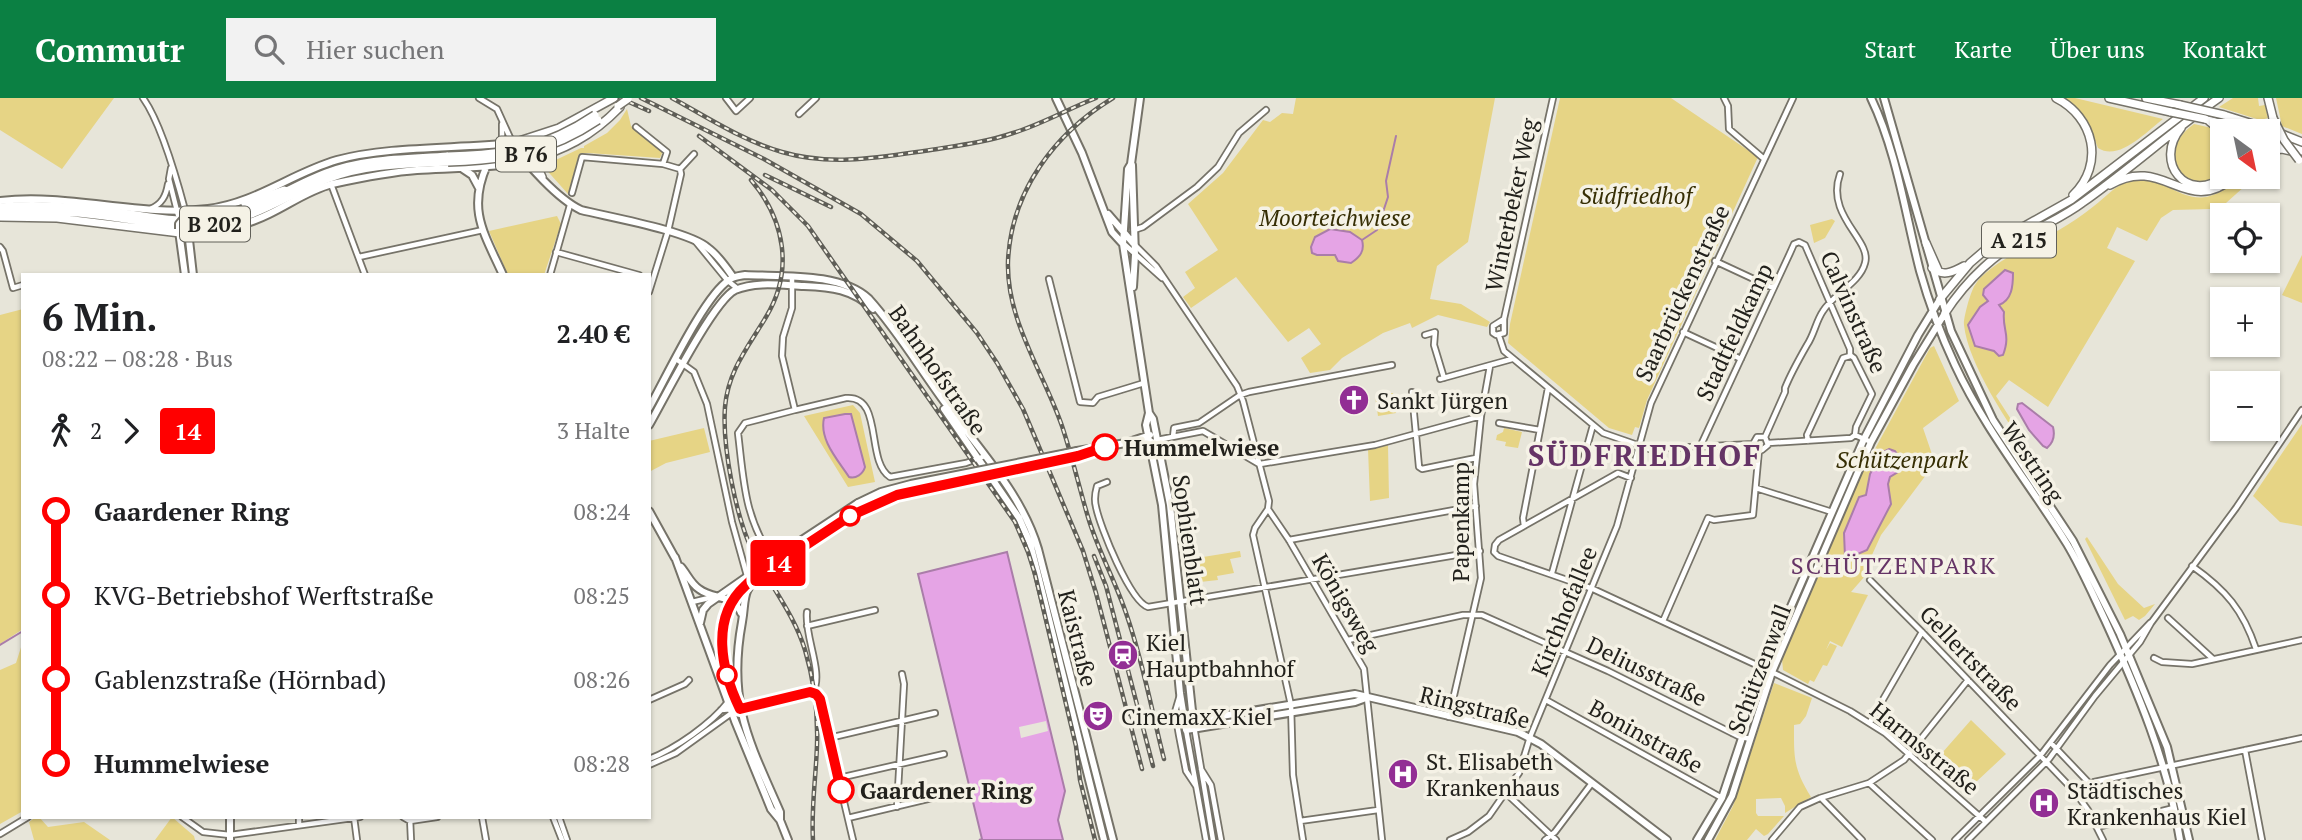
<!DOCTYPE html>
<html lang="de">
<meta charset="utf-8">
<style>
body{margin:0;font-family:"PT Serif",serif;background:#f2f2f2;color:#202124;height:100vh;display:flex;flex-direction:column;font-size:26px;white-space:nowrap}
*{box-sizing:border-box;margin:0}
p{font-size:23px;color:#757577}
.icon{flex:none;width:38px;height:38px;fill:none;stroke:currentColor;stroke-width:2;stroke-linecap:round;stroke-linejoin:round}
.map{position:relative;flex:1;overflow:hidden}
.side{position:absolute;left:21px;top:175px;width:630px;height:546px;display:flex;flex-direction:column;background:#fff;border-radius:0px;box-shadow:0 2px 5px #0004}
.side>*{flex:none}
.badge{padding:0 14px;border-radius:5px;font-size:24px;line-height:46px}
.needle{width:46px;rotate:147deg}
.controls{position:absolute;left:2210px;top:21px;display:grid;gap:14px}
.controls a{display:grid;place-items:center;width:70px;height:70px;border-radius:0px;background:#fff;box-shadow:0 2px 5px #0004;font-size:35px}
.map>.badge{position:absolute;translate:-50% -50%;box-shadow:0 0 0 4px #fff}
.legs{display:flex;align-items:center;gap:10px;height:77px;padding:0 21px;font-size:23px}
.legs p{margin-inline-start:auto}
.summary{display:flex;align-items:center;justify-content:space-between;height:119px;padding:0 21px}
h1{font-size:38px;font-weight:700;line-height:52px}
ul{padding:0 21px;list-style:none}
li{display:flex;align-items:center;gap:24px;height:84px;font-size:26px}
li i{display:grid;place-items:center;width:10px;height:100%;margin:0 9px;background:currentColor}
li i::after{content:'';width:18px;height:18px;margin:-9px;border:5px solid;border-radius:50%;background:#fff}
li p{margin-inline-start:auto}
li:first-child i{background:linear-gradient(#0000 50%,currentColor 0)}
li:last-child i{background:linear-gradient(currentColor 50%,#0000 0)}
header{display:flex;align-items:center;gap:42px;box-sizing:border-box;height:98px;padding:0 35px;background:#0b8043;color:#fff}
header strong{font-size:33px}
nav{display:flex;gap:38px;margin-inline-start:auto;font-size:24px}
.search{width:490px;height:63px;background:#f2f2f2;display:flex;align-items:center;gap:18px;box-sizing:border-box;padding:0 24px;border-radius:0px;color:#757577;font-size:26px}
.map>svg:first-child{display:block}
.green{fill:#e6d485}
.water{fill:#e5a4e5;stroke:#aa7da9;stroke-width:2}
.pier{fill:#e7e5d9}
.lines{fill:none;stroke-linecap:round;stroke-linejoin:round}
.stream{stroke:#aa7da9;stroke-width:2}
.minor-casing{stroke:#767369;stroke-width:8}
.major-casing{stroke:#767369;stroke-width:10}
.highway-casing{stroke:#767369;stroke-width:10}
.minor{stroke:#fff;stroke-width:4.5}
.major{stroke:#fff;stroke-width:6}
.highway{stroke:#fff;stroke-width:7}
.rail-casing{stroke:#5f5e57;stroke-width:4.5}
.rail{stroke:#f5f2e6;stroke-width:2;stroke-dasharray:5;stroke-linecap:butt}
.major-bridge-casing{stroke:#767369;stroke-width:10;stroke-linecap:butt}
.highway-bridge-casing{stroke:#767369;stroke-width:10;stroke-linecap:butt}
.major-bridge{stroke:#fff;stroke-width:6}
.highway-bridge{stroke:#fff;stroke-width:7}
.line-1-casing{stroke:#fff;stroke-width:16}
.line-1{stroke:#f00;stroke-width:10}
.stop-1-dot{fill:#fff;stroke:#f00;stroke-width:3.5}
.labels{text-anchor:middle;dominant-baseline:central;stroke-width:7;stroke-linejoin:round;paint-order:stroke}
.shield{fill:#f5f2e6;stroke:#616059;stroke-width:2}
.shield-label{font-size:21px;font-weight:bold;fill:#22211c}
.park-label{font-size:23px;font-style:italic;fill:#362e04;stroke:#f5f2e6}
.street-label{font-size:23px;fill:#22211c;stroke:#f5f2e6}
.poi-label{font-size:23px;fill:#22211c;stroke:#f5f2e6;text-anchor:start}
.stop-label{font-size:23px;font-weight:bold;fill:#22211c;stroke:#f5f2e6;text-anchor:start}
.neighbourhood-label{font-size:24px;letter-spacing:2px;fill:#653466;stroke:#f5f2e6}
.district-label{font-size:30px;font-weight:bold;letter-spacing:2px;fill:#653466;stroke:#f5f2e6}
</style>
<header>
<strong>Commutr</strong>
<div class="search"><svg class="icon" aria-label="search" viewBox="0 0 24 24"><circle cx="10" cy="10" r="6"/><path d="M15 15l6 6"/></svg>Hier suchen</div>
<nav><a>Start</a><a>Karte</a><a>Über uns</a><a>Kontakt</a></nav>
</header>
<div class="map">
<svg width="2302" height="742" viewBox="0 0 2302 742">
<rect width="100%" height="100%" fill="#e7e5d9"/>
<path class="green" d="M0,0h114l-52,71 -62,-39z
M1296,0h199l-27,144 -31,24 -7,33 31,5 29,18 -3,5 -49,-12 -26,13 -2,-5 -27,10 -41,25 -12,12 -20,3 -9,-15 20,-14 -12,-16 -21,14 -52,-65 -45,31 -8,-11 12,-9 -10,-16 33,-22 -30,-46 35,-31 40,-53 7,2 12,-9 11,1z
M1560,0h111l87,59 -111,243 -8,28 -4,-1 -3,8 -23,-7 -101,-85 2,-19z
M2062,0h13l88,21c-16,12 -44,43 -65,29l-12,-30z
M2233,0h25l1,8 6,-1 3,13 -8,2 -41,-13z
M2276,0h26v36l-20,-8z
M627,11l4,17 32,25 -3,7 -72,-5 -9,1 -11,40 -25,-28 38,-18h3v-2l23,-13 13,-13z
M2194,26l18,4 10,7v39c-34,29 -72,-19 -28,-50z
M2241,79h14l-29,26 -15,6 -38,1 -12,8 -14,23 -30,-14 -10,21 28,13 -87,146 -39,-27 -13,16 38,59 -2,2c-23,-32 -64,-93 -68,-132 -1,-6 7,-35 11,-40 11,-20 63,-44 84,-55 12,-7 24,-15 35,-24 11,-8 21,-21 34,-24 47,-12 58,44 113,-5z
M557,118l4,8 -17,51h-36l-19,-44z
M1832,121l3,2 -10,17 -11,5 -4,-18z
M2302,157v48l-20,-8z
M2269,189l5,1 3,5 -6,15 -3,-2v-7h-10l-14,-10z
M23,211v320l-23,15v-329z
M1934,248l25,55 -36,27 12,35 -54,72 -18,40 2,1 -14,16 17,3 -26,52 -12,-6 -4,9 4,-7 7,3 -10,20 -4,-1 -9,17 -4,-2 -2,4 -25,-14 -1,-11 81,-188 67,-123z
M1393,295l3,20 -18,3 -3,-20z
M853,307l7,8 15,69 -27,5 -44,-71z
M2302,326v102l-22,-4 -27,-26z
M704,330l6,24 -44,11 -17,9v-31z
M1504,330l18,4 -4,16 -13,-2 1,-4 -10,-2 1,-5 6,-3z
M1388,347l1,53 -19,3 -2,-52z
M2087,439l31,47 26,24 11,-4 -10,12 -6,4 -6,-4 -8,4 -40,-81z
M1240,453l1,6 -11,2 4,14 -17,3 1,4 -18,2 -3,-24z
M23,543v170l-23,13v-154l16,-7z
M1774,585l38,15 -6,18 -6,8 -6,1c0,32 -1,43 17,72l-26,16v-7l-4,-8 -25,1v14l2,3h26l-16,18 -4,2 -8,-7 -9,11h-32l18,-34z
M1971,622l35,34 -30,28 -34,-29z
M36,719h3l9,10 36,-5 26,18h-76l-5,-18z
M172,719l22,19 1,4h-40z"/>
<path class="water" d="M1330,131l20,3 12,8c3,11 -2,17 -11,23l-13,-2 -3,-6h-18l-5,-2 -1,-6 4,-10z
M2005,172l8,3c0,13 -1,27 -14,32l5,7c-2,18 7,22 -1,43l-4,1 -5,-5 -19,-5 -7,-21 12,-18 8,-6 -5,-6 1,-6z
M2022,305l31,24c2,8 0,16 -6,21l-4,-2 -14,-16 -12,-21 1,-5z
M845,316h6l14,53c-2,7 -9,12 -16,10 -11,-17 -30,-37 -25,-59z
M1889,351l6,2 9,13 -6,8 -8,5 -2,7 3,20 -24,46 -16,7h-6l-1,-24 15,-36 7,-2 4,-21 8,-15 -1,-4z
M1007,454l58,239 -7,29 5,20h-84l3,-1 -64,-265z"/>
<path class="pier" d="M1046,623l2,10 -27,7 -2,-11z"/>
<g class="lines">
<path class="stream" d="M1362,142l15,-10 11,-33 -2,-16 10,-45
M0,547l23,-14"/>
<g class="minor-casing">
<path id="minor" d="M143,0c18,25 34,82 42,112
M479,0l18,11 15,33
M726,0l10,13 14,-13
M1724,0l4,8 1,23 34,29
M799,16l17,-16
M636,29l31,25 -4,12
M498,47l4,-8v-13
M171,70l-2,11 9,36
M331,86l34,91
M572,95l10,-36 81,7 17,5
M150,111c12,-5 16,-13 18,-25
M1134,132l9,-3 54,-40 21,-20 21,-34 27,-23
M696,144l32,39 10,8
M1124,146l38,34
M1135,147l21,21 81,120 6,15 26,100 -1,8 21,31 75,129 18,171
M0,149l3,4 10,37 10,-3
M556,154l83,23
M359,159l124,-27
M1715,163l58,27
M550,177l20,-70
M792,180v30l-9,29 -1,19 13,54 51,-12c38,-3 19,63 44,79l76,-14 19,-7
M1049,181l31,123 13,1 5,-6 46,-14
M649,194l19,-61 13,-57 -1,-5 14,-15
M1504,221l-11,7v7l3,2 8,-2v-14l49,-221
M1683,234l58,27
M1425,237l10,-3 -1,13 10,33
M1499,238l5,15 99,82 46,16 104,-5 4,6h5l6,-5 -3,-8
M676,261l18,13 13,32 25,118 15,54
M1440,281l72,-20
M1412,294l7,75 3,2 54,-11
M1499,325l41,7
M1173,339l1,-9 25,-5 41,-28 9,-3 143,-27
M1765,339l20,-45v-4c6,-15 14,-29 22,-43 7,-10 9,-24 16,-34 10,-17 37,-28 42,-48 7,-23 -40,-47 -25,-89
M1157,342l46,-9 56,33
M1808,343l-1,-6 36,-77 7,-2
M1768,345l83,-5 4,-3 16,7
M1753,346l4,-7h8
M1700,349l90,-194 4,-9 5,-2 6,3 45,104v6l4,3 18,36 -16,33 -1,8
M1260,366l115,-19 106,-29
M1631,380l-13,-5 -119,67 -4,5 -1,7 4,4 95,33 185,86 72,36 35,22 101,89
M1107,384l-10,4c-2,7 -3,14 -1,21 4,20 34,94 52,100l332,-56
M1756,390l76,24
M1268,411l-13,19 -2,7 38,170 2,70 10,65
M1524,428l-1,-8 25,-130
M1289,442l187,-34
M773,462c-29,-44 -29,-77 -35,-127l7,-10 50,-13
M2192,468c34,24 51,44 64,83
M1552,475l41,-148
M1870,482l52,52 153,160 13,18 15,30
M692,504l21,-5
M807,514c-3,24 17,61 6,80
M2168,520l45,41
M1663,523l45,-103 6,2 39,-5 6,-65
M807,528l68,-16
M1348,542l115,-25h19l126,56 130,65 12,3
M2154,560l8,4 30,2 110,-24
M1180,597l-5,17 4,23 7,36 10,15
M649,602l36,-16 4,-4
M1546,602l176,98
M721,612l24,-2 65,-16 9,4 34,144
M1449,619l32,-139 -7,-94 7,-68 9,-50
M1193,622l20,120
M1870,624l52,-90
M1186,632l20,110
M1732,635l19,-41 7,-4
M829,640l106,-25
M2051,645l39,41
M2245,652l17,90
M649,661c26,-10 62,-35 79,-57
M649,667l27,-12 57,-41
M1201,671l10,16 10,55
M839,680l105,-24
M1869,685l63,57
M1507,696l49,46
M2078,698l16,-14 208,-44
M1821,700l41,42
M897,709l7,-123 -2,-10
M182,719l21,15 27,3 130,-18
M299,719v8
M354,719l3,23
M403,719l7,4 27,-4
M482,719l4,23
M553,719l9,23
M559,719l8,23
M410,720l1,22
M848,720l105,-25
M1300,723l78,-11
M2097,729l77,-19
M0,736l28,-17
M1450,742l18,-8 21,-16 30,-43 11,-36 87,-211 34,-123 142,-305
M1545,742l10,-8 37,-49
M1772,742l28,-33 20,-9 49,-15 35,-23 64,-80
M1955,742l85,-84 70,-91 40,-42
M1968,742l81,-81 46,-63 45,-54 11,-19 85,-115 66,-98"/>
</g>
<g class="major-casing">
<path id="major" d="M1056,0l26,55 30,79 11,12
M1140,0l-9,66 -3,5 -5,75 26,169 4,6 17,86 23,215
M1871,0c26,54 34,115 49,173 9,32 21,64 35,94 30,65 75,119 112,179 15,25 26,51 38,76 32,70 63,143 75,220
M1884,0l67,233 42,89 80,121 47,93 47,113 22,93
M487,67c-20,45 -3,68 16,110
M1132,67l3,90 -2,32
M463,71l9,6 7,13
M0,103c70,-8 138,16 208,8 48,-6 84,-36 129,-49 52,-14 121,-11 176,-17 13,21 45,56 68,67 28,7 108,21 127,38 10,7 18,19 25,29
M1108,116l25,29
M179,133l6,44
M188,133l5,44
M180,135c30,0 61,-5 89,-19 21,-10 40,-24 63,-30 28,-6 56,-12 85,-14 36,-2 71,-2 107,-8
M649,310c17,-30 55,-112 80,-128 5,-4 10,-4 16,-5 38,2 95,-3 124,24 29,32 51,70 77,105 33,46 76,90 92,145l75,291
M944,311l75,109 11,25 74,297
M1149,315l-3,12 16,80 18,188 6,37 169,-28 11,-4
M649,327c15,-26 64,-124 86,-135 21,-9 46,-5 69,-4 27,1 49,3 69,23
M1131,344l4,2 17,-2
M1077,353l49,-8 24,-8
M649,413l26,47
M675,459l60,164 36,88 9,11 8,20
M764,467l94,-62
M681,469c6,7 10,17 18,22 14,11 35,5 42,24
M768,472l95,-61
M761,477c-20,15 -15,25 -19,47 -15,81 7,119 38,190v8
M700,525l3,-13 5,-6 50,-35
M1185,624l170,-28 163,38 23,12 126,96
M230,742v-23
M1697,742l25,-42 47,-141 95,-218 54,-104 22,-36
M1708,742l24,-44 40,-124 99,-230 42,-77 32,-52"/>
</g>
<g class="highway-casing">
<path id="highway" d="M2056,0c38,19 49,66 17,97
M2109,0l62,14
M2146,0l34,7
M2268,0l5,20
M2224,17l45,14 33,13
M2205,21l45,12
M2209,23l13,11
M2181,30c-28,34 6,76 42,49
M2268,40l34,13
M513,45l46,-15 55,-30
M2268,53l14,-2 13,3
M539,60l-3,6 6,13
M524,64c40,-12 67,-25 96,-55
M2110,87c54,-32 76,34 124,-8
M245,106l39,-14
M0,109c41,-4 82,0 123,6 30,4 60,10 90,6 42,-6 75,-32 113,-46 39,-15 81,-14 122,-17
M0,114c32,-2 65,-1 96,3 37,4 74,14 112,10 44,-4 79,-30 119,-46 38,-15 80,-15 121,-17
M0,119l57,1 123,15
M1926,145l12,27
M1932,170c11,9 21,4 32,-2
M1940,201l30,-36 21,-18 80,-45 133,-102
M1945,215c23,-35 50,-59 86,-80 17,-10 35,-18 51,-30 47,-33 90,-72 137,-105"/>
</g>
<use href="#minor" class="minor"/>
<use href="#major" class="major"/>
<use href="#highway" class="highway"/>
<g class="rail-casing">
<path id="rail" d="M620,0l29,13
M641,0l123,61 97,55 56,47 60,72 20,30 26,46 60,142 13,42 46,176
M672,0c35,19 71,43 110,54 47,14 94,6 142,-1 30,-5 60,-8 89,-18 29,-9 55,-24 83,-35
M1113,0c-58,35 -102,93 -105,163 -2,59 35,110 54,165 10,30 17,61 26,91 10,34 28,65 39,99 16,46 25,96 37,143
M699,38l73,54 36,36 207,296 13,30 7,22 41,172 4,34 15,60
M765,77l66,32
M751,82c34,40 43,91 15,137 -18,30 -38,54 -41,90 -3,39 11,111 28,145 17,33 41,62 52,98 9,30 13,64 12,95 -1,32 -6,63 -4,95
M1094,458l12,30 47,180"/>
</g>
<use href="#rail" class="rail"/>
<g class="major-bridge-casing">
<path id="major-bridge" d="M186,118l2,13
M179,131v-5l7,-8
M858,405l23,-11 30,-8 166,-33
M863,411l50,-19 165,-34
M758,471l6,-4
M761,477l7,-5"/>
</g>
<g class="highway-bridge-casing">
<path id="highway-bridge" d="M2180,7l44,10
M618,8l10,-7
M2171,14l34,7
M2273,20l11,22 15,20
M448,58c57,-1 98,-8 147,-41
M448,64c58,-2 101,-9 150,-42"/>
</g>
<use href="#major-bridge" class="major-bridge"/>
<use href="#highway-bridge" class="highway-bridge"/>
</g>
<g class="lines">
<g class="line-1-casing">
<path id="line-1" d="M841,692l-21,-91 -4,-5 -6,-2 -70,17c-19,-39 -30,-91 5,-123 7,-7 13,-13 23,-16l82,-54 47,-21 181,-39 27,-9"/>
</g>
<use href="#line-1" class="line-1"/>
</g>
<defs>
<g id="church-disc" transform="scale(1.575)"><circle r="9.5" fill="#922e94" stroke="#f5f2e6"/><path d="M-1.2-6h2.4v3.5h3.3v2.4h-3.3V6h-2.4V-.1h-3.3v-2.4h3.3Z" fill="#fff"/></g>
<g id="station-disc" transform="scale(1.575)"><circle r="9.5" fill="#922e94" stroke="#f5f2e6"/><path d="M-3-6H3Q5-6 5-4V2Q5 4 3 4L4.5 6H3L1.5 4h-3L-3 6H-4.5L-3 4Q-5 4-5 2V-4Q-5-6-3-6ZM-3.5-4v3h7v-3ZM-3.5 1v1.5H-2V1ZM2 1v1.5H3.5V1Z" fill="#fff"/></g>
<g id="theatre-disc" transform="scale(1.575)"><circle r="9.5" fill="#922e94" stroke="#f5f2e6"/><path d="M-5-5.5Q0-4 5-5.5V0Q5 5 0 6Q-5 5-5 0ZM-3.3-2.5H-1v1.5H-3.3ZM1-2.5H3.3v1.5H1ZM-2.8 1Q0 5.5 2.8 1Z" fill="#fff"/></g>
<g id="hospital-disc" transform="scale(1.575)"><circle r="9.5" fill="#922e94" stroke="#f5f2e6"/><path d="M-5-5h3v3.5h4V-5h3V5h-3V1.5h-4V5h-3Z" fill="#fff"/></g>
</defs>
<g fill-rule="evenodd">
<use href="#church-disc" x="1354" y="302"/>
<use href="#station-disc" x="1123" y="557"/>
<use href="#theatre-disc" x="1098" y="618"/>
<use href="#hospital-disc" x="1403" y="676"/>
<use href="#hospital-disc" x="2044" y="705"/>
</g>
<g class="stop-1-dot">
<circle cx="1105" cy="349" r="12"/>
<circle cx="850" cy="418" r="9"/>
<circle cx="727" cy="577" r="9"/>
<circle cx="841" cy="692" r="12"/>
</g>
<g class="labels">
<g class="shield">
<rect x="496" y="38.5" width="60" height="35" rx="5"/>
<rect x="180" y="108.5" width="70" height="35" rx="5"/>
<rect x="1982" y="124.5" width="74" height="35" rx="5"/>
</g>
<g class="shield-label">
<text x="526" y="56">B 76</text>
<text x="215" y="126">B 202</text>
<text x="2019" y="142">A 215</text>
</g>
<g class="park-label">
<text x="1636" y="97">Südfriedhof</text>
<text x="1335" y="119">Moorteichwiese</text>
<text x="1902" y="361">Schützenpark</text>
</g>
<g class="street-label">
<text transform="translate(1511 107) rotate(-78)">Winterbeker Weg</text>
<text transform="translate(1682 195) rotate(-65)">Saarbrückenstraße</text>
<text transform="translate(1854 214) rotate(66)">Calvinstraße</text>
<text transform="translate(1734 234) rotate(-65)">Stadtfeldkamp</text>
<text transform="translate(938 272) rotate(55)">Bahnhofstraße</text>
<text transform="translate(2033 364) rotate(56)">Westring</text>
<text transform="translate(1460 424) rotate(-90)">Papenkamp</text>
<text transform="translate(1190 442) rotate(82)">Sophienblatt</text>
<text transform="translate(1346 505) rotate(60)">Königsweg</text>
<text transform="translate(1564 513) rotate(-68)">Kirchhofallee</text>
<text transform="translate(1078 540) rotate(76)">Kaistraße</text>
<text transform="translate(1971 560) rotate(46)">Gellertstraße</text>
<text transform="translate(1759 571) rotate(-69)">Schützenwall</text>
<text transform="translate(1647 573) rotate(26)">Deliusstraße</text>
<text transform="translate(1475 609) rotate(14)">Ringstraße</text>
<text transform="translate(1646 638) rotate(29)">Boninstraße</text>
<text transform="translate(1925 650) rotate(39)">Harmsstraße</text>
</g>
<g class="poi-label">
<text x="1377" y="302">Sankt Jürgen</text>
<text x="1146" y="544">Kiel<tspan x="1146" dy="26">Hauptbahnhof</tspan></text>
<text x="1121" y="618">CinemaxX Kiel</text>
<text x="1426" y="663">St. Elisabeth<tspan x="1426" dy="26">Krankenhaus</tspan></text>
<text x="2067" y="692">Städtisches<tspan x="2067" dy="26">Krankenhaus Kiel</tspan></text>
</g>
<g class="stop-label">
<text x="1124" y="349">Hummelwiese</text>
<text x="860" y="692">Gaardener Ring</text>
</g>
<g class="neighbourhood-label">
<text x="1894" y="467">SCHÜTZENPARK</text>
</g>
<g class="district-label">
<text x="1645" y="357">SÜDFRIEDHOF</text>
</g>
</g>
</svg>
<div class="controls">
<a><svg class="needle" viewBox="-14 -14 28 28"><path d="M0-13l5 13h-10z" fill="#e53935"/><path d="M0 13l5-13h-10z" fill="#757577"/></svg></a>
<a><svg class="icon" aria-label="locate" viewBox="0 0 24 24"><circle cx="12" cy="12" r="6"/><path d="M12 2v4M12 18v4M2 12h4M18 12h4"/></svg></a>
<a>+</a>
<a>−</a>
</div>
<b class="badge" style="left:778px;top:465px;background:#f00;color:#fff">14</b>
<section class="side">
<div class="summary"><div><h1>6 Min.</h1><p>08:22 – 08:28 · Bus</p></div><b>2.40 €</b></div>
<div class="legs"><svg class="icon" aria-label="walk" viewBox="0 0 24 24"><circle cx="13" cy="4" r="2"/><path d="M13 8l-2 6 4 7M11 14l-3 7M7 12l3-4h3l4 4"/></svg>2<svg class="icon" aria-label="forward" viewBox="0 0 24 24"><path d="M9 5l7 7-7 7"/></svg><b class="badge" style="background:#f00;color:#fff">14</b><p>3 Halte</p></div>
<ul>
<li><i style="color:#f00"></i><b>Gaardener Ring</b><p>08:24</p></li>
<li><i style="color:#f00"></i><span>KVG-Betriebshof Werftstraße</span><p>08:25</p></li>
<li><i style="color:#f00"></i><span>Gablenzstraße (Hörnbad)</span><p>08:26</p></li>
<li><i style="color:#f00"></i><b>Hummelwiese</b><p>08:28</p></li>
</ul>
</section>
</div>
